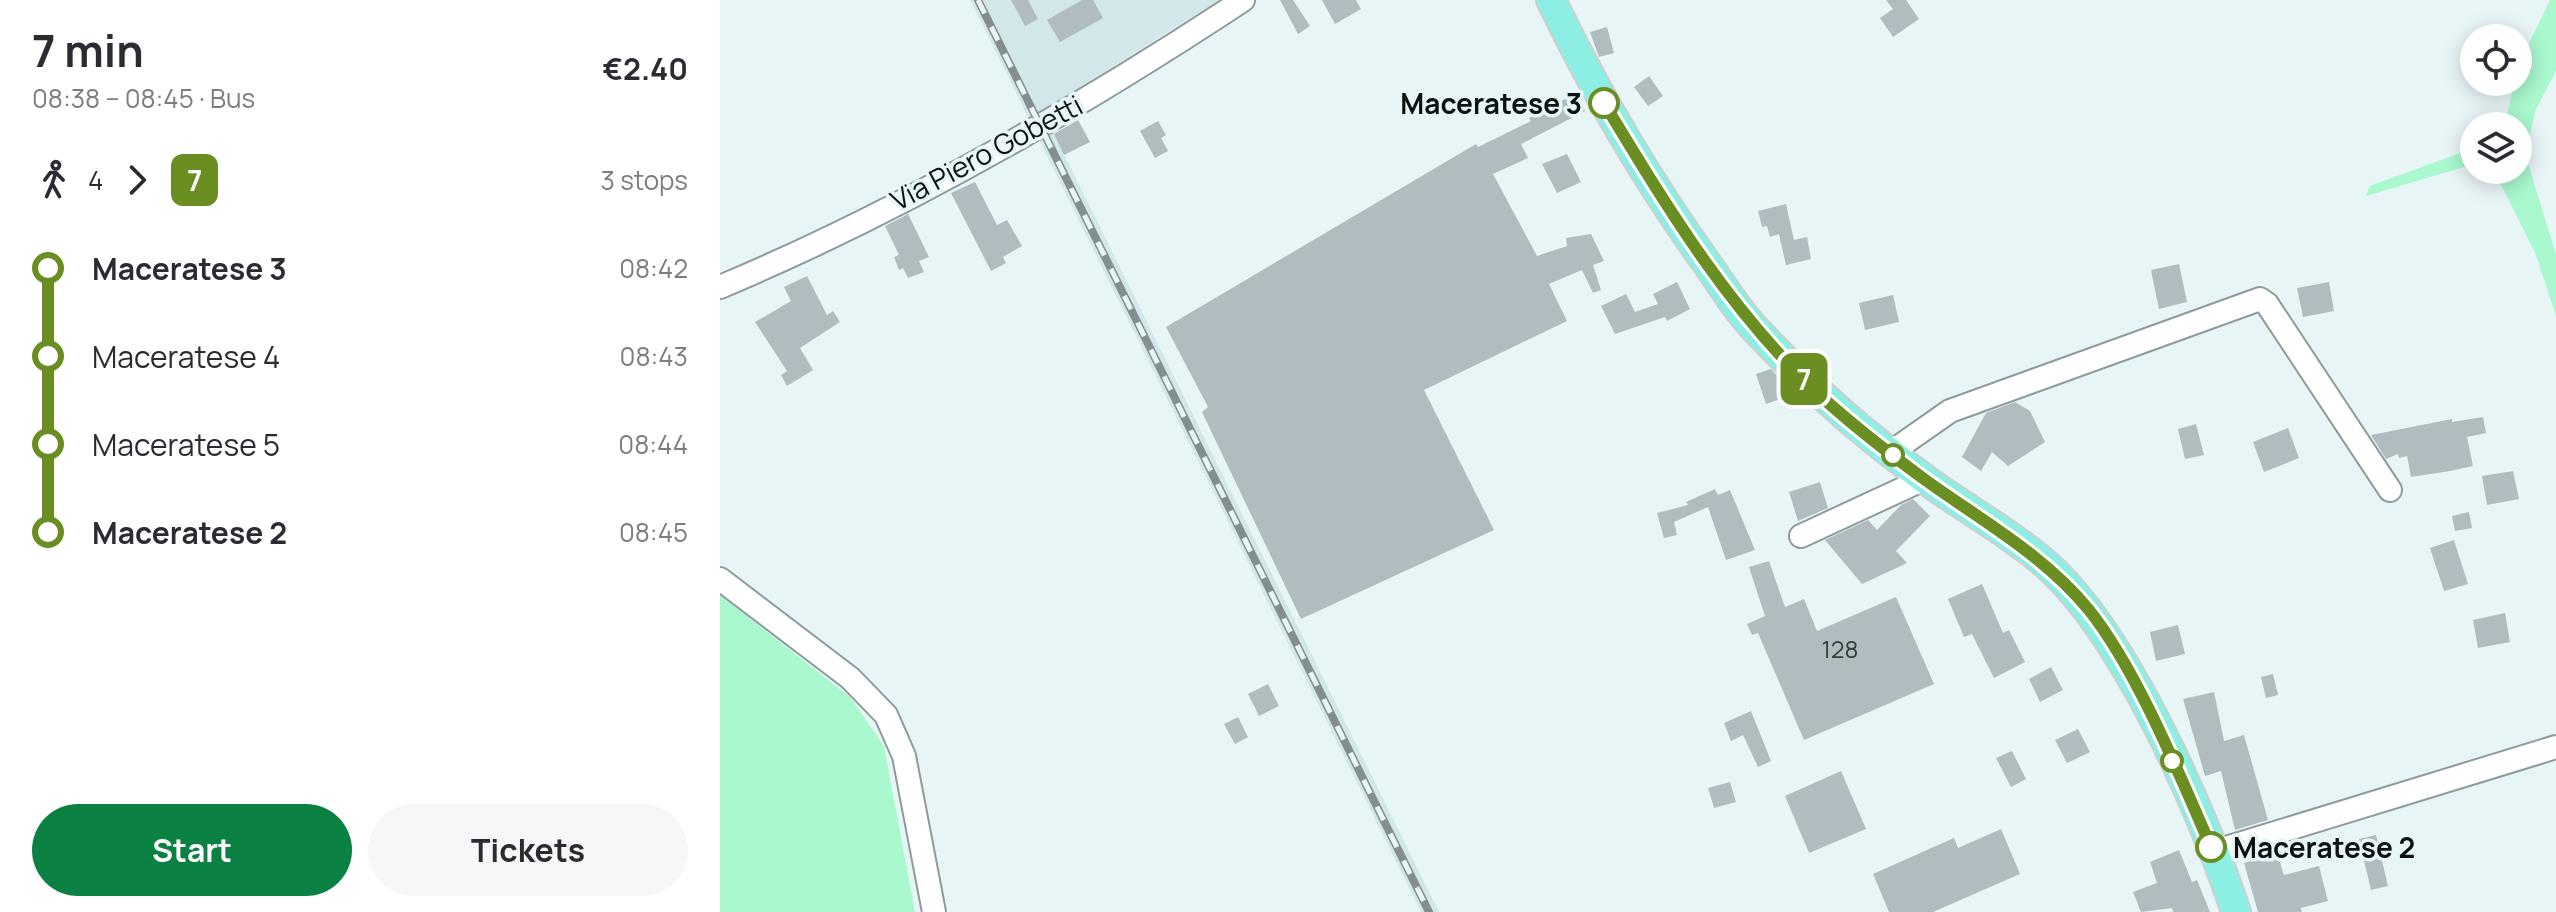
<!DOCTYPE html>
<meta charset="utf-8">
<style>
body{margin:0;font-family:Manrope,sans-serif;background:#f7f7f7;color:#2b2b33;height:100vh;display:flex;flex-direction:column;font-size:30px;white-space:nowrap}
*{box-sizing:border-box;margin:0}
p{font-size:26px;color:#7c7c81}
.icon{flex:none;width:44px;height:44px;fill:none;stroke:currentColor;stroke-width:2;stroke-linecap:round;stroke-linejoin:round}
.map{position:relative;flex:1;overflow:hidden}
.sheet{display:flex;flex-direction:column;background:#fff;width:720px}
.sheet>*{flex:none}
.badge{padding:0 16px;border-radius:12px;font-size:28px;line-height:52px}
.fabs{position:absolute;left:1740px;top:24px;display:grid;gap:16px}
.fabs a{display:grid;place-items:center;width:72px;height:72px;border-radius:50%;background:#fff;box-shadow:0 4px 20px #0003;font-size:40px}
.map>.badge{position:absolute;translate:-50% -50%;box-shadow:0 0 0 4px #fff}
.legs{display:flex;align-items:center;gap:12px;height:88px;padding:0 32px;font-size:26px}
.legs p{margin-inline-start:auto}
.overview{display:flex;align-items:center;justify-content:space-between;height:136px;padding:0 32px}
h1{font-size:44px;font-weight:700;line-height:60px}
.primary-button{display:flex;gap:16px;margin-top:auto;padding:16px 32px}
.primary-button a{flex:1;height:92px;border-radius:48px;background:#0b8043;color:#fff;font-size:32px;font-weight:700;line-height:92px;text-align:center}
.primary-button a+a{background:#f7f7f7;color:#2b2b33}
ul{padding:0 32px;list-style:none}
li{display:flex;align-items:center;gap:28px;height:88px;font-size:30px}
li i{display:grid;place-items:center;width:12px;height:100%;margin:0 10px;background:currentColor}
li i::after{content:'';width:20px;height:20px;margin:-10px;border:6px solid;border-radius:50%;background:#fff}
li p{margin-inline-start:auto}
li:first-child i{background:linear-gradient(#0000 50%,currentColor 0)}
li:last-child i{background:linear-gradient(currentColor 50%,#0000 0)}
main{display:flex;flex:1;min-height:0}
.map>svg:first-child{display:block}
.built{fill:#d2e7ea}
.grass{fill:#a9f8ce}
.building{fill:#b1bcc1}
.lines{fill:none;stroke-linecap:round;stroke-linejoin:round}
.minor-casing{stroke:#8e9b9c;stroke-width:26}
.major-casing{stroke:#cecfcf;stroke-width:32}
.minor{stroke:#fff;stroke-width:22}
.major{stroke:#8deee3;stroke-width:28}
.rail-casing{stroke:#848d8f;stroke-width:8}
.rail{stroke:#e8f5f7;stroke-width:5;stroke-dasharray:15;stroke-linecap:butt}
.line-1-casing{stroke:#fff;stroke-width:18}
.line-1{stroke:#6b8e23;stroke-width:12}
.stop-1-dot{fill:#fff;stroke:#6b8e23;stroke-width:4}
.labels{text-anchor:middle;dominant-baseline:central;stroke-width:7;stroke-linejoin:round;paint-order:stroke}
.number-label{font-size:24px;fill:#353c3d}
.stop-label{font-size:28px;font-weight:bold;fill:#0c1111;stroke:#e8f5f7;text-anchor:end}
.street-label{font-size:28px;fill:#0c1111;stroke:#e8f5f7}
</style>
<main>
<section class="sheet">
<div class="overview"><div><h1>7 min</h1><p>08:38 – 08:45 · Bus</p></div><b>€2.40</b></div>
<div class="legs"><svg class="icon" aria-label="walk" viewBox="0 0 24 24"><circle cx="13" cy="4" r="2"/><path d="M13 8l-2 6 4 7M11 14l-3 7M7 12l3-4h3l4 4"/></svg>4<svg class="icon" aria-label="forward" viewBox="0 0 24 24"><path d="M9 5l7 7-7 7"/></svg><b class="badge" style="background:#6b8e23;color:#fff">7</b><p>3 stops</p></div>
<ul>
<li><i style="color:#6b8e23"></i><b>Maceratese 3</b><p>08:42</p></li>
<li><i style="color:#6b8e23"></i><span>Maceratese 4</span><p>08:43</p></li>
<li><i style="color:#6b8e23"></i><span>Maceratese 5</span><p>08:44</p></li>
<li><i style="color:#6b8e23"></i><b>Maceratese 2</b><p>08:45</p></li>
</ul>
<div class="primary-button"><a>Start</a><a>Tickets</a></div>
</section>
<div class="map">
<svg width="1836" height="912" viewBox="0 0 1836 912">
<rect width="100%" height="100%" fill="#e8f5f7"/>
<path class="built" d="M250,0h249l-190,119z
M333,132l386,780h-18l-382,-772z"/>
<path class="grass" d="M1830,0h6v71l-21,40 -9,46 30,97v62l-20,-61 -42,-85h24v-44h-13l9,-44h4v-16z
M1754,148v16l-108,32 4,-10z
M0,595l130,102 34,49 31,166h-195z"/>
<path class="building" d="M291,0h17l10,19 -13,7z
M362,0h11l10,18 -43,24 -13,-22z
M560,0h13l17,26 -12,8z
M602,0h34l5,9 -26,15z
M1166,0h20l13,19 -26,18 -13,-19 13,-9z
M887,27l7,26 -15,4 -9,-25z
M929,76l14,20 -15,10 -14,-19z
M856,93l9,18 -64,33 7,14 -35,16 44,82 30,-10 -1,-8 25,-4 13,27 -11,4 8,25 -8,3 -11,-23 -33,14 18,37 -143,69 70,140 -193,89 -99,-207 6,-5 -42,-80 310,-183 2,3 53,-26 -2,-3z
M358,120l12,22 -26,13 -10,-21z
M438,121l8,14 -5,3 7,13 -13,7 -15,-27z
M847,154l14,28 -24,11 -15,-29z
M255,182l22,43 10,-5 15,26 -19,11 3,6 -15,8 -40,-78z
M1066,204l8,36 13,-3 4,22 -25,6 -7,-31 -9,3 -3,-11 -5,1 -4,-16z
M188,214l21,43 -10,4 5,11 -16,6 -5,-10 -4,2 -5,-13 5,-2 -14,-29z
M1459,264l8,38 -28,7 -8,-39z
M87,276l20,39 6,-4 7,11 -40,26 13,22 -26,16 -6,-11 6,-4 -32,-49 36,-21 -7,-14z
M957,282l13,27 -23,12 -2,-4 -50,17 -14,-28 25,-12 9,18 23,-8 -5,-10z
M1609,282l5,29 -31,6 -6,-29z
M1173,295l6,27 -34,8 -6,-27z
M1051,369l9,10 6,18 -20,7 -10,-30z
M1295,402l15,9 15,31 -37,24 -16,-14 -11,19 -19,-14 24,-44z
M1763,417l3,16 -19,4 6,29 -23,5 -39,6 -4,-21 -8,2 -1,-4 -12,5 -15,-24 81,-16v3z
M1476,424l8,31 -19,4 -7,-30z
M1568,428l11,30 -35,14 -11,-30z
M1793,471l6,28 -32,6 -5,-29z
M1100,482l8,26 -30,13 -9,-29z
M995,489l3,6 12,-5 25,60 -29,10 -18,-53 -34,15 3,13 -13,3 -7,-25 31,-8 -2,-3z
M1193,499l17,17 -34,35 11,12 -45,21 -37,-44 43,-20 9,10 24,-25z
M1749,512l3,16 -17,3 -3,-15z
M1734,540l14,44 -24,7 -14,-43z
M1049,561l16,46 19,-8 13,32 79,-34 38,87 -130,56 -46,-107 -6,2 -5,-11 18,-8 -16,-49z
M1262,584l21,49 6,-3 16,32 -31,16 -22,-44 -8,3 -16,-38z
M1785,613l5,29 -32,6 -5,-28z
M1458,625l7,29 -29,7 -6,-29z
M1331,667l12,23 -23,12 -11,-23z
M1553,674l5,21 -12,3 -5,-21z
M548,684l11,22 -20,10 -11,-22z
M1494,692l10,49 20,-6 24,85 -33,10 -14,-59 -16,5 -22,-77z
M1031,711l20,50 -13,6 -15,-32 -12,6 -7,-18z
M518,717l10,20 -13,7 -11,-20z
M1358,729l12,23 -23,11 -12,-23z
M1292,751l14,28 -15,8 -15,-29z
M1121,771l25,58 -57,24 -24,-57z
M1010,782l6,20 -22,6 -6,-20z
M1281,829l19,45 -87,38h-44l-16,-38 81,-36 4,10z
M1656,835l12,51 -17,4 -12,-51z
M1459,850l13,32 5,-2 13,32h-37l-1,-4 -31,4 -8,-20 24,-9 -7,-21z
M1557,853l7,22 35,-9 9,35 -27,7 1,4h-44l-14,-49z"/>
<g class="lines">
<g class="minor-casing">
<path id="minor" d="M0,287c183,-77 358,-178 523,-287
M1170,453l60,-42 310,-112 7,5 123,186
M1081,536l123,-57
M0,579l130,99 36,37 18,41 30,156
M1493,852l343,-105"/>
</g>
<g class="major-casing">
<path id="major" d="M831,0c45,93 97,182 157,265 16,23 31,48 51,68 50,53 104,101 163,144 39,29 82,52 119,83 81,67 162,251 195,352"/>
</g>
<use href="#minor" class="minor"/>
<use href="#major" class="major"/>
<g class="rail-casing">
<path id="rail" d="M258,0l451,912"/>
</g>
<use href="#rail" class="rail"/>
</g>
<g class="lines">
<g class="line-1-casing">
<path id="line-1" d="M884,103c64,106 128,212 220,296 31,28 66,55 100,80 58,42 119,75 165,131 48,60 91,166 122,237"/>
</g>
<use href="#line-1" class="line-1"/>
</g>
<g class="stop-1-dot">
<circle cx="884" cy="103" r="14"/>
<circle cx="1173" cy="455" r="10"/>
<circle cx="1452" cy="761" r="10"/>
<circle cx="1491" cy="847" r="14"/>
</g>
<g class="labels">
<g class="number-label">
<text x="1120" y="648">128</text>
</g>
<g class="stop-label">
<text x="862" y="103">Maceratese 3</text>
<text x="1513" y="847" text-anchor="start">Maceratese 2</text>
</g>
<g class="street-label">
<text transform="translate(266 152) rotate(-28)">Via Piero Gobetti</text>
</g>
</g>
</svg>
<div class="fabs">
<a><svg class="icon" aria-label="locate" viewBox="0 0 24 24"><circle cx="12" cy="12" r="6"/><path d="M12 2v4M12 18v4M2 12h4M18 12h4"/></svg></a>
<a><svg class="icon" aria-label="layers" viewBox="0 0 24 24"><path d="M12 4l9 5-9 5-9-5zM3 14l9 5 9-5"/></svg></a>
</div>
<b class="badge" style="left:1084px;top:379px;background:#6b8e23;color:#fff">7</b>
</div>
</main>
